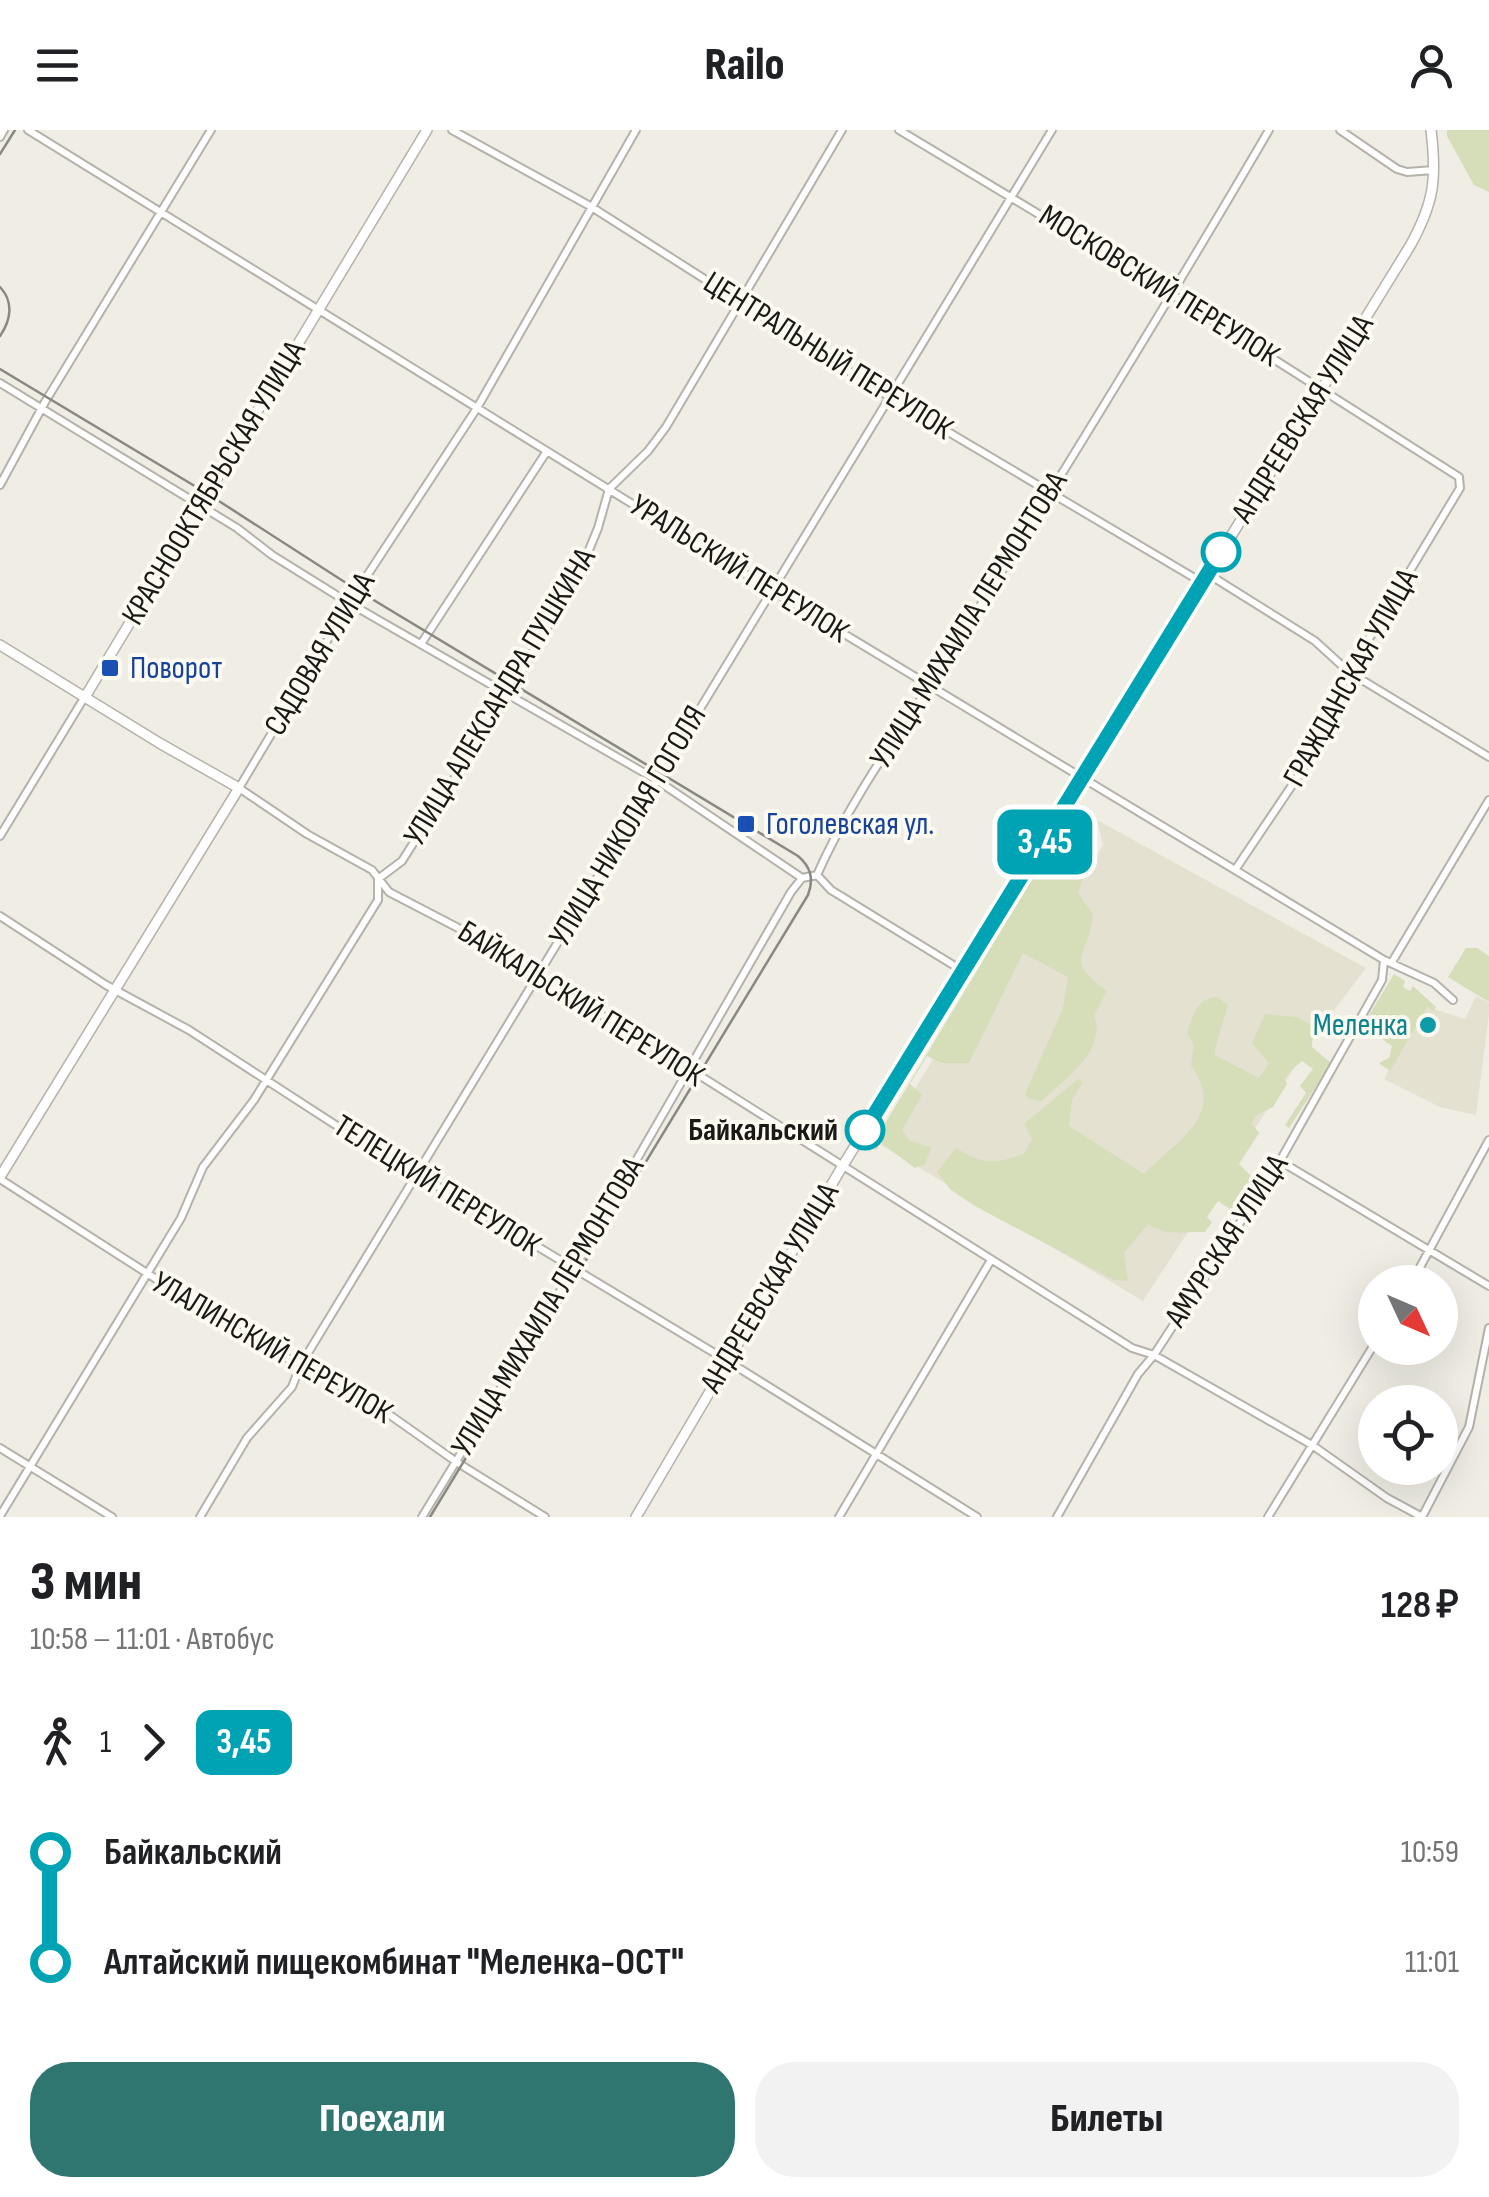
<!DOCTYPE html>
<html lang="ru">
<meta charset="utf-8">
<style>
body{margin:0;font-family:"Sofia Sans Condensed",sans-serif;background:#f2f2f2;color:#202124;height:100vh;display:flex;flex-direction:column;font-size:38px;white-space:nowrap}
*{box-sizing:border-box;margin:0}
p{font-size:32px;color:#757577}
.icon{flex:none;width:55px;height:55px;fill:none;stroke:currentColor;stroke-width:2;stroke-linecap:round;stroke-linejoin:round}
.map{position:relative;height:1387px;overflow:hidden}
.side{display:flex;flex-direction:column;background:#fff;flex:1}
.side>*{flex:none}
.badge{padding:0 20px;border-radius:15px;font-size:35px;line-height:65px}
.needle{width:65px;rotate:134deg}
.controls{position:absolute;left:1358px;top:1135px;display:grid;gap:20px}
.controls a{display:grid;place-items:center;width:100px;height:100px;border-radius:50%;background:#fff;box-shadow:0 10px 40px #0002;font-size:50px}
.map>.badge{position:absolute;translate:-50% -50%;box-shadow:0 0 0 5px #fff}
.legs{display:flex;align-items:center;gap:15px;height:110px;padding:0 30px;font-size:32px}
.legs p{margin-inline-start:auto}
.summary{display:flex;align-items:center;justify-content:space-between;height:170px;padding:0 30px}
h1{font-size:55px;font-weight:800;line-height:75px}
.cta{display:flex;gap:20px;margin-top:auto;padding:20px 30px}
.cta a{flex:1;height:115px;border-radius:40px;background:#2e766f;color:#fff;font-size:40px;font-weight:800;line-height:115px;text-align:center}
.cta a+a{background:#f2f2f2;color:#202124}
ul{padding:0 30px;list-style:none}
li{display:flex;align-items:center;gap:35px;height:110px;font-size:38px}
li i{display:grid;place-items:center;width:15px;height:100%;margin:0 12px;background:currentColor}
li i::after{content:'';width:25px;height:25px;margin:-12px;border:8px solid;border-radius:50%;background:#fff}
li p{margin-inline-start:auto}
li:first-child i{background:linear-gradient(#0000 50%,currentColor 0)}
li:last-child i{background:linear-gradient(currentColor 50%,#0000 0)}
header{display:flex;justify-content:space-between;align-items:center;height:130px;padding:0 30px;background:#fff;font-size:45px;font-weight:800}
.map>svg:first-child{display:block}
.built{fill:#e5e1d1}
.green{fill:#d5ddb9}
.lines{fill:none;stroke-linecap:round;stroke-linejoin:round}
.minor-casing{stroke:#b4b2aa;stroke-width:10}
.tertiary-casing{stroke:#b4b2aa;stroke-width:12}
.secondary-casing{stroke:#b4b2aa;stroke-width:12}
.minor{stroke:#fff;stroke-width:6}
.tertiary{stroke:#fff;stroke-width:9}
.secondary{stroke:#fff;stroke-width:9}
.tram{stroke:#8a8882;stroke-width:2.5}
.line-1-casing{stroke:#fff;stroke-width:22}
.line-1{stroke:#00a3b4;stroke-width:15}
.stop-1-dot{fill:#fff;stroke:#00a3b4;stroke-width:5}
.transit-dot{fill:#1a4fb4;stroke:#fcfaf1;stroke-width:4}
.culture-dot{fill:#0f9aa8;stroke:#fcfaf1;stroke-width:4}
.labels{text-anchor:middle;dominant-baseline:central;stroke-width:8;stroke-linejoin:round;paint-order:stroke}
.street-label{font-size:32px;fill:#1a1916;stroke:#fcfaf1}
.transit-label{font-size:32px;fill:#164399;stroke:#fcfaf1;text-anchor:start}
.culture-label{font-size:32px;fill:#0d838f;stroke:#fcfaf1;text-anchor:end}
.stop-label{font-size:32px;font-weight:bold;fill:#1a1916;stroke:#fcfaf1;text-anchor:end}
</style>
<header><svg class="icon" aria-label="menu" viewBox="0 0 24 24"><path d="M4 6h16M4 12h16M4 18h16"/></svg>Railo<svg class="icon" aria-label="person" viewBox="0 0 24 24"><circle cx="12" cy="8" r="4"/><path d="M4 21q1-7 8-7t8 7"/></svg></header>
<div class="map">
<svg width="1489" height="1387" viewBox="0 0 1489 1387">
<rect width="100%" height="100%" fill="#efede4"/>
<path class="built" d="M1097,690l269,148 -49,65 -174,268 -262,-156 170,-280 39,2 13,-22z
M1476,866l13,7v11l-13,101 -36,-8 -56,-28 40,-73 41,13z"/>
<path class="green" d="M1447,0h42v62l-15,-7 -27,-49z
M1043,731l41,15 -6,17 15,21c-4,45 -32,43 14,77l-13,25c14,34 -31,64 -52,85l-13,-2 -4,-5 38,-86 5,-31 -45,-24 -54,110h-28l-14,-7 -17,28 12,11 -20,35 7,10 22,8 -6,16 -10,4 -34,-25 -5,7 -5,-3z
M1466,818h11l12,8v46l-41,-25z
M1394,844l11,7 -2,6 7,4 3,-5 23,21 -2,4 -7,-4 -37,64 -11,-8 10,-5 3,-12 -18,-13 -7,5 -8,-6z
M1217,867l11,8c-3,11 -14,43 -13,50l44,23 10,-15 -17,-20 13,-29 31,3 17,9 -1,21 19,16 -42,65 -4,-3 21,-32 -6,-7 13,-17 -11,-8 -12,10 -5,8 2,5 -14,23 -18,9 -3,8 7,9 -20,31 20,20 -19,32 -22,-15 -11,16 5,5 -7,10c-22,-1 -38,5 -57,-8l-24,29 4,28 -14,-1 -139,-74 -24,-16 -14,-18 19,-24c27,17 38,16 68,6l8,-15 -8,-15 54,-45 5,3 -11,17 -3,27 75,48c31,-33 84,-57 47,-109l3,-19 -7,-14c7,-18 9,-33 30,-35z"/>
<g class="lines">
<g class="minor-casing">
<path id="minor" d="M28,0l745,461 611,369 50,23 19,17
M452,0l138,76 301,192 312,185
M636,0l-159,278 -122,186 -116,194 68,46 65,36 17,22 75,39 219,134 449,283 22,7 158,90 75,53 35,19
M899,0l274,165 286,182 1,11 -111,184 -48,100 -66,98
M1340,0l57,39 10,3 27,-2
M0,7l4,-7
M0,253l237,145 35,27 77,48 306,176 147,99
M0,355l45,-83 166,-272
M1208,444l107,67 34,31 140,85
M421,514l126,-193
M0,706l84,-138
M817,745l14,15 132,81
M0,786l106,69 83,45 145,94 392,236 251,157
M1392,832l97,-162
M1280,1031l209,125
M0,1049l242,155 135,72 81,57 87,54
M1412,1152l77,-142
M0,1318l112,69
M0,1386l181,-298 22,-51 51,-67 124,-200v-21l24,-18 106,-167 72,-122 18,-44 11,-39 39,-38 18,-24 176,-297
M200,1387l47,-79 45,-51 8,-21c251,-413 502,-824 752,-1236
M422,1387l151,-247 218,-378 11,-14 15,-3c38,-86 96,-160 145,-240 104,-167 208,-335 307,-505
M839,1387l152,-257
M1057,1387l81,-143 16,-19 126,-194 102,-181 2,-20
M1268,1387l107,-174
M1422,1387l47,-90 20,-99"/>
</g>
<g class="tertiary-casing">
<path id="tertiary" d="M636,1387l206,-350 568,-921c24,-43 27,-67 21,-116"/>
</g>
<g class="secondary-casing">
<path id="secondary" d="M0,515l161,99 78,44 -239,389
M85,567l342,-567"/>
</g>
<use href="#minor" class="minor"/>
<use href="#tertiary" class="tertiary"/>
<use href="#secondary" class="secondary"/>
<path class="tram" d="M0,24l15,-24
M0,157c14,15 11,33 0,49
M0,239l208,125 149,96 441,266c13,11 16,23 10,39l-378,622"/>
</g>
<g class="lines">
<g class="line-1-casing">
<path id="line-1" d="M865,1000l356,-578"/>
</g>
<use href="#line-1" class="line-1"/>
</g>
<g class="stop-1-dot">
<circle cx="1221" cy="422" r="18"/>
<circle cx="865" cy="1000" r="18"/>
</g>
<g class="transit-dot">
<rect x="100" y="528" width="20" height="20" rx="5"/>
<rect x="736" y="684" width="20" height="20" rx="5"/>
</g>
<circle class="culture-dot" cx="1428" cy="895" r="10"/>
<g class="labels">
<g class="street-label">
<text transform="translate(1159 156) rotate(32)">МОСКОВСКИЙ ПЕРЕУЛОК</text>
<text transform="translate(828 226) rotate(32)">ЦЕНТРАЛЬНЫЙ ПЕРЕУЛОК</text>
<text transform="translate(1303 289) rotate(-58)">АНДРЕЕВСКАЯ УЛИЦА</text>
<text transform="translate(214 353) rotate(-59)">КРАСНООКТЯБРЬСКАЯ УЛИЦА</text>
<text transform="translate(739 439) rotate(32)">УРАЛЬСКИЙ ПЕРЕУЛОК</text>
<text transform="translate(969 490) rotate(-58)">УЛИЦА МИХАИЛА ЛЕРМОНТОВА</text>
<text transform="translate(320 524) rotate(-59)">САДОВАЯ УЛИЦА</text>
<text transform="translate(1351 548) rotate(-61)">ГРАЖДАНСКАЯ УЛИЦА</text>
<text transform="translate(500 567) rotate(-59)">УЛИЦА АЛЕКСАНДРА ПУШКИНА</text>
<text transform="translate(628 696) rotate(-59)">УЛИЦА НИКОЛАЯ ГОГОЛЯ</text>
<text transform="translate(581 874) rotate(32)">БАЙКАЛЬСКИЙ ПЕРЕУЛОК</text>
<text transform="translate(437 1056) rotate(32)">ТЕЛЕЦКИЙ ПЕРЕУЛОК</text>
<text transform="translate(1227 1111) rotate(-57)">АМУРСКАЯ УЛИЦА</text>
<text transform="translate(770 1158) rotate(-59)">АНДРЕЕВСКАЯ УЛИЦА</text>
<text transform="translate(548 1177) rotate(-59)">УЛИЦА МИХАИЛА ЛЕРМОНТОВА</text>
<text transform="translate(272 1218) rotate(30)">УЛАЛИНСКИЙ ПЕРЕУЛОК</text>
</g>
<g class="transit-label">
<text x="130" y="538">Поворот</text>
<text x="766" y="694">Гоголевская ул.</text>
</g>
<g class="culture-label">
<text x="1408" y="895">Меленка</text>
</g>
<g class="stop-label">
<text x="838" y="1000">Байкальский</text>
</g>
</g>
</svg>
<div class="controls">
<a><svg class="needle" viewBox="-14 -14 28 28"><path d="M0-13l5 13h-10z" fill="#e53935"/><path d="M0 13l5-13h-10z" fill="#757577"/></svg></a>
<a><svg class="icon" aria-label="locate" viewBox="0 0 24 24"><circle cx="12" cy="12" r="6"/><path d="M12 2v4M12 18v4M2 12h4M18 12h4"/></svg></a>
</div>
<b class="badge" style="left:1045px;top:712px;background:#00a3b4;color:#fff">3,45</b>
</div>
<section class="side">
<div class="summary"><div><h1>3 мин</h1><p>10:58 – 11:01 · Автобус</p></div><b>128 ₽</b></div>
<div class="legs"><svg class="icon" aria-label="walk" viewBox="0 0 24 24"><circle cx="13" cy="4" r="2"/><path d="M13 8l-2 6 4 7M11 14l-3 7M7 12l3-4h3l4 4"/></svg>1<svg class="icon" aria-label="forward" viewBox="0 0 24 24"><path d="M9 5l7 7-7 7"/></svg><b class="badge" style="background:#00a3b4;color:#fff">3,45</b></div>
<ul>
<li><i style="color:#00a3b4"></i><b>Байкальский</b><p>10:59</p></li>
<li><i style="color:#00a3b4"></i><b>Алтайский пищекомбинат &quot;Меленка-ОСТ&quot;</b><p>11:01</p></li>
</ul>
<div class="cta"><a>Поехали</a><a>Билеты</a></div>
</section>
